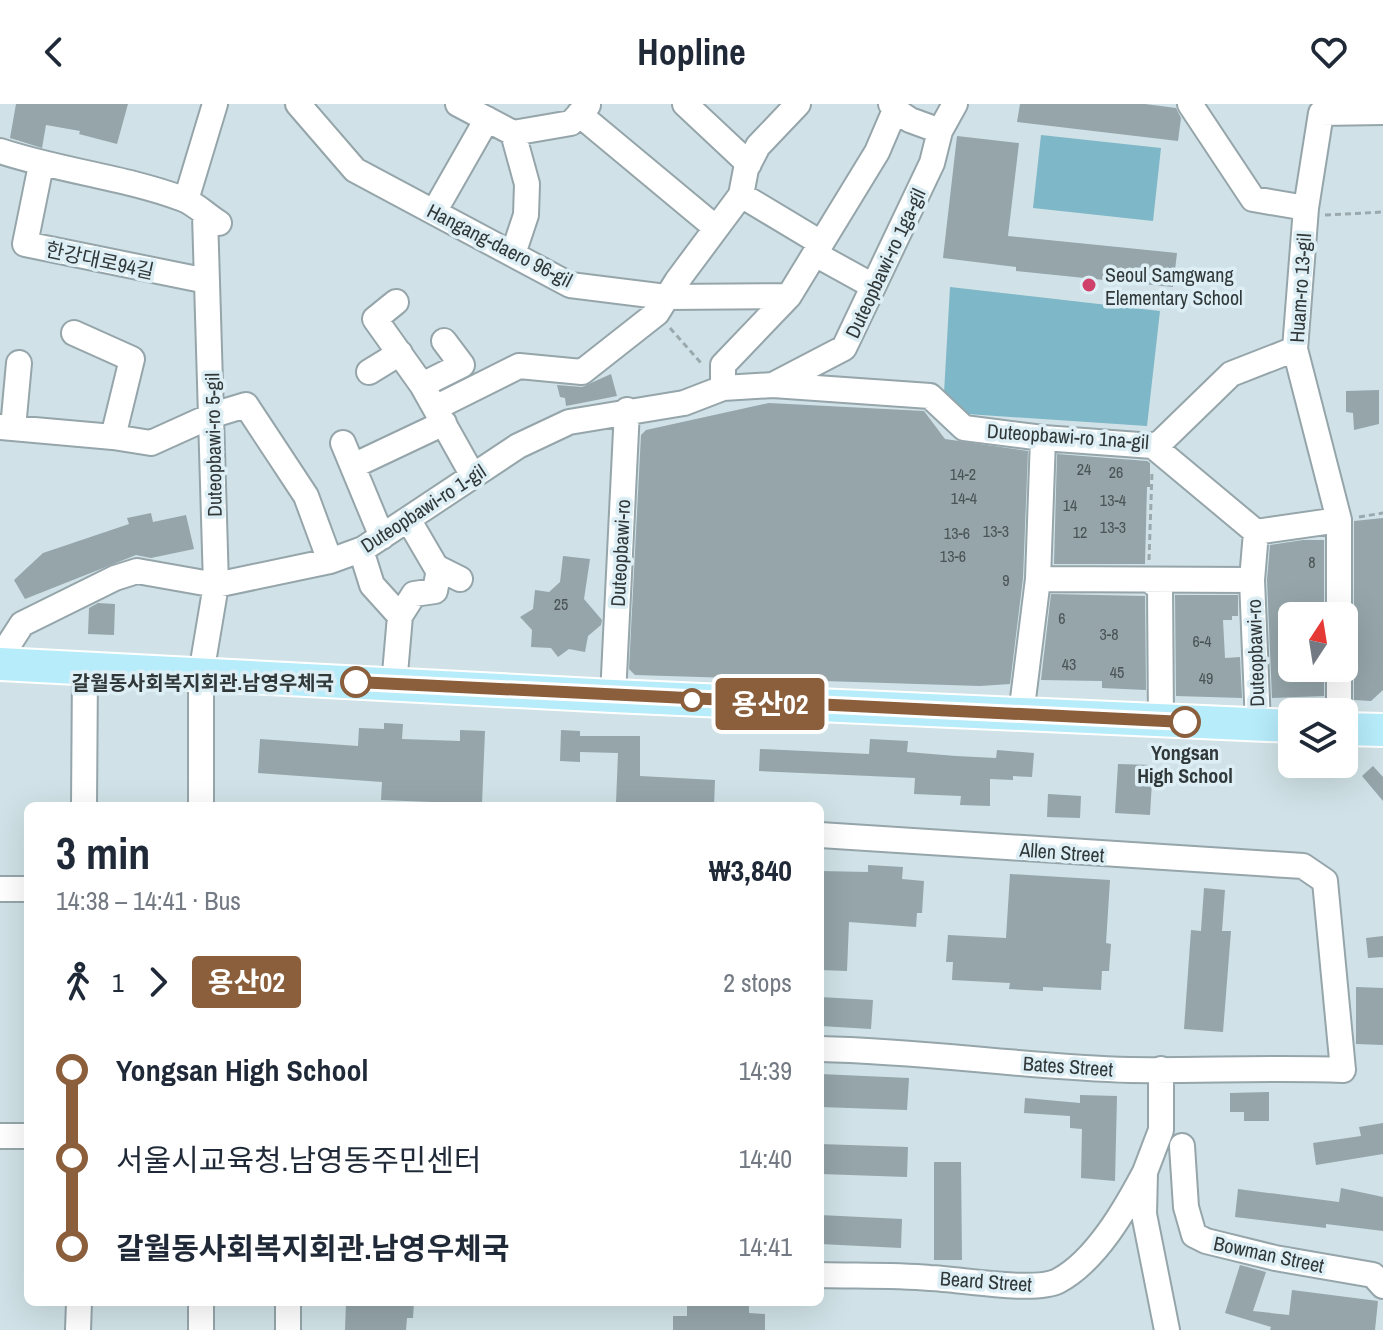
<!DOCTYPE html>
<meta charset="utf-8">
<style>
body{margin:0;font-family:"Archivo Narrow","Noto Sans KR",sans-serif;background:#f2f2f3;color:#1f2937;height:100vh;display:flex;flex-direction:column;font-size:30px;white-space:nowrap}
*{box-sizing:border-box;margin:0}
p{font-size:26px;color:#747a83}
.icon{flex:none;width:44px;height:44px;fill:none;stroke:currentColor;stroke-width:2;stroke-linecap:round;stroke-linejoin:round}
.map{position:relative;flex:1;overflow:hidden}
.sheet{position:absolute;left:24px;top:698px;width:800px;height:504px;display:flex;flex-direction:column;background:#fff;border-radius:12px;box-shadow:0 8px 32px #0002}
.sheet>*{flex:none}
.badge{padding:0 16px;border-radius:6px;font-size:28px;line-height:52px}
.needle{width:52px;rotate:12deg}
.controls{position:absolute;left:1278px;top:498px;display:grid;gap:16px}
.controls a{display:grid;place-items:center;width:80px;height:80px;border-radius:12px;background:#fff;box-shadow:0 8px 32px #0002;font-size:40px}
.map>.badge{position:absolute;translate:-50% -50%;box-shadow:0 0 0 4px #fff}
.legs{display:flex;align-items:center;gap:12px;height:88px;padding:0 32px;font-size:26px}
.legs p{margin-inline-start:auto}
.head{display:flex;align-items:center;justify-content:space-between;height:136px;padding:0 32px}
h1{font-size:44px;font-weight:800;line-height:60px}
ul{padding:0 32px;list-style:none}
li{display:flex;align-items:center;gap:28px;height:88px;font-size:30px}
li i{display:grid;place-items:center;width:12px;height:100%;margin:0 10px;background:currentColor}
li i::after{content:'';width:20px;height:20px;margin:-10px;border:6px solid;border-radius:50%;background:#fff}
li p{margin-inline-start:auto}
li:first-child i{background:linear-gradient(#0000 50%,currentColor 0)}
li:last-child i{background:linear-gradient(currentColor 50%,#0000 0)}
header{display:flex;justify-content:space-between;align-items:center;height:104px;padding:0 32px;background:#fff;font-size:36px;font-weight:800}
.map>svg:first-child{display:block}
.green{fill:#7eb7c7}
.building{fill:#95a5aa}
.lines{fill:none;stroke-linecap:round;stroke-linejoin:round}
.minor-casing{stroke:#95a5aa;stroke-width:28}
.major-casing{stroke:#fff;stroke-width:36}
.path{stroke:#9ba9ad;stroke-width:3;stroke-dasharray:6 4;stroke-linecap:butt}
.minor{stroke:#fff;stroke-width:24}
.major{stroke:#b7ecfb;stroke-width:32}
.line-1-casing{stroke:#fff;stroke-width:18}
.line-1{stroke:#8b5e3c;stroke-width:12}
.poi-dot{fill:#cf416a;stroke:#ddeff4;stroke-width:3}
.stop-1-dot{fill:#fff;stroke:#8b5e3c;stroke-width:4}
.labels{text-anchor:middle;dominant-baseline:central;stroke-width:7;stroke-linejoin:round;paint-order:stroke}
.number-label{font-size:16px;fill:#4a5356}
.street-label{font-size:20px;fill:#31383a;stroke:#ddeff4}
.poi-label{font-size:20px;fill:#31383a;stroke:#ddeff4;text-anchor:start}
.stop-label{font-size:20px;font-weight:bold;fill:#31383a;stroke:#ddeff4;text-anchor:end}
</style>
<header><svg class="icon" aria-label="back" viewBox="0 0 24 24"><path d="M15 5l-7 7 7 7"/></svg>Hopline<svg class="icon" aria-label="heart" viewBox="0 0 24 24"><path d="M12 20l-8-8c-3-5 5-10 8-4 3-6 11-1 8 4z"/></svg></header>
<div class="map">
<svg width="1383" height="1226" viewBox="0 0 1383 1226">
<rect width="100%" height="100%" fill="#d0e2e7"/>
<path class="green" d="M1041,31l120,13 -8,73 -120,-13z
M950,183l210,24 -13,115 -180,-12 -23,-21z"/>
<path class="building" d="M16,0h112l-11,40 -38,-10 1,-3 -34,-6 -4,23 -32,-10z
M1020,0h125l31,4 5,10 -3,23 -161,-19z
M957,32l62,7 -11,93 169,17 -4,34 -157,-16v-4l-73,-9z
M611,270l6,22 -51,10 -1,-8 -5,-1 -3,-12 25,2z
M1379,286v34l-25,6 -1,-17 -7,-1v-21z
M769,299l155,8 21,28 83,12 -5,127 -13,106 -30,2 -345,-11 -6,-6 12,-234 5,-5z
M1057,350l90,7 3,2v24h-3l-2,77h-91z
M151,409l2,9 33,-7 8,34 -43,9 -15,-3 -111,44 -11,-19 29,-27 86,-29 -2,-6z
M1383,414v172l-12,11 -17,-1v-33l-2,-7 -7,-5v-26l7,-5 2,-8v-95z
M1303,436h21v76h-32v52h32v28l-52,2 -5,-118 3,-35z
M563,452l27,3 -6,40 18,21 -1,5 -13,11 -3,16 -16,-3 -11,8 -7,-9 -20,-1 1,-17 -12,-13 13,-8 2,-19 14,2 11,-10z
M1051,490l94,2 1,94 -44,-2v-7l-61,-1z
M1175,491h63v21h-6v4h-9l2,38 15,-1 2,41 -66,-2z
M98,499l17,1 -1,31 -26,-1 1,-26z
M384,619l19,1 -1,15 58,2v-11l25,1 -3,73 -101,-4 1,-18 -124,-9 2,-34 98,7 1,-18 25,1z
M561,626l19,1v5h60v40l75,4 -1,26 -98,-3 2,-50 -38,-1v10l-20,-1z
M870,635l38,2 -1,11 49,4 40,2 1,-8 37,3 -2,24 -19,-1v4l-23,-1v27l-30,-1 1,-9 -47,-2 1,-16 -156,-7 1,-22 109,5z
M1118,660l35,1 -3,50 -35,-2z
M1373,662l10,11v24l-21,-25z
M1048,690l33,2 -1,22 -33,-1z
M868,761l35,2 -1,12 22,2 -2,32h-5l-1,14 -67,-5 -2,49 -27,-1v-99l48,1z
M1010,770l100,6 -4,63 5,1 -2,27h-7l-1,19 -58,-3v4l-34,-2 1,-6 -58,-3 1,-18h-7l2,-27 58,3z
M1204,784l21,2 -3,41h9l-8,101 -39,-3 7,-99 10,1z
M1383,832v21l-15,1 -2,-20z
M1356,883l27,1v57l-27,-1z
M820,893l53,3 -2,29 -51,-3z
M820,970l89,4 -2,32 -87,-3z
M1269,988v29h-25v-9h-14v-19z
M1080,991l37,1 -2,85 -34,-3 1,-49 -12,-1v-12l-46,-3 1,-15 55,5z
M1383,1019v31l-67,11 -3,-22 48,-7 -2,-9z
M820,1040l88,3 -1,30 -87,-3z
M934,1058h27l1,98h-28z
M1341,1084l42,9v34l-57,-7v4l-91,-11 3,-28 101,13z
M820,1111l82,4 -1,29 -81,-4z
M1240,1161l26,7 -13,39 36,4 3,-25 86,11 -3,29h-105l1,-3 -46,-14z
M346,1198h68l-1,16h-6l-1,12h-61z
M687,1200l62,2v7l16,1v16h-92v-14h14z"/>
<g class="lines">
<g class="minor-casing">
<path id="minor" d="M298,0l57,66 215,115 96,12 123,-1
M458,0l55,29 58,-10 17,-18
M685,0l64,60
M1190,0l63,95 53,9
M895,6l15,10 30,11
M579,10l137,114
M0,47c60,20 124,26 183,48 13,5 24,17 36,24
M41,61l-16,79 182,37
M741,91l80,48
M186,96l29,-96
M434,108l53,-93
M513,150l13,-39 1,-31 -14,-51
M815,150l58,32
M396,198l-21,17 47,66 51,91
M74,229l58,26 -19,78
M369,268l31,-19
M422,281l40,-20 -18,-24
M773,281l71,-37 88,-185 8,-32 15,-27
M723,284v-23l66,-69 88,-144 18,-42 -4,-6
M435,304l84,-42 63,6 75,-59 20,-32 64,-86 5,-26 12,-23 40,-42
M0,323l113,10 38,6 62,-28 33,-10 60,91 24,65
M13,324l6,-65
M343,339l39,94
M1153,342l103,86 83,-12
M353,362l91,-43
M408,415l28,48 24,12
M1256,428l-4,48 6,145
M361,446l11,35 28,31 -6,69
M1038,475l214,1
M1148,476l12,7 1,134
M400,512l14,-22 21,-3 4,-22
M1339,512v-96l-44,-171 11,-141 15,-95 62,-1
M0,554l22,-34 93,-46 22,-7 79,14 114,-24 33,-12 155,-103 51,-24 115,-19 39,-15 50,-3 157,11 34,32 79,10 110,8 8,-4 70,-68 64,-25
M1339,564v44
M613,592l14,-286
M1029,612l-6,-17 15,-120 5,-141
M84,702l1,-136
M201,702v-132l15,-89 -11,-370
M820,731l483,31 22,15 18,189c-71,-3 -142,1 -213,0 -104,-3 -206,-19 -310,-21
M0,785h28
M1161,965v61l-16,42 -1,42 23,116
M0,1032h28
M1182,1042l4,61 8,28 12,6 69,17 98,17 10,11
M820,1171c37,1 74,0 110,3 30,1 104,15 128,3 38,-20 68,-73 87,-109
M201,1198v28
M78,1226l1,-28
M288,1226v-28"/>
</g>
<g class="major-casing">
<path id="major" d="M0,560l613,32 679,30
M1344,625l39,1"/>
</g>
<path class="path" d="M1325,111l58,-3
M670,224l32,36
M1359,413l24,-4
M1149,456l3,-88"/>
<use href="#minor" class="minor"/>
<use href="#major" class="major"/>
</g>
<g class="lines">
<g class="line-1-casing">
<path id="line-1" d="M356,578l829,40"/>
</g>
<use href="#line-1" class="line-1"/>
</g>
<circle class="poi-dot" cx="1089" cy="181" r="8"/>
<g class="stop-1-dot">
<circle cx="356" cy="578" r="14"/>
<circle cx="692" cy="596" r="10"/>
<circle cx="1185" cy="618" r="14"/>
</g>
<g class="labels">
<g class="number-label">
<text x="1084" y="365">24</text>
<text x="1116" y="368">26</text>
<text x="963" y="370">14-2</text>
<text x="964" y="394">14-4</text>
<text x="1113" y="396">13-4</text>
<text x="1070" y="401">14</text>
<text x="1113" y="423">13-3</text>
<text x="996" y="427">13-3</text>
<text x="1080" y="428">12</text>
<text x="957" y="429">13-6</text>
<text x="953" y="452">13-6</text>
<text x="1312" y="458">8</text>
<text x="1006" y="476">9</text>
<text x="561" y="500">25</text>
<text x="1062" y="514">6</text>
<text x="1109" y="530">3-8</text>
<text x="1202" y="537">6-4</text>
<text x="1069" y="560">43</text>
<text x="1117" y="568">45</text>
<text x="1206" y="574">49</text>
</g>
<g class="street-label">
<text transform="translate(500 141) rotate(27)">Hangang-daero 96-gil</text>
<text transform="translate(100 156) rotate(12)">한강대로94길</text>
<text transform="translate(885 159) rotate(-65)">Duteopbawi-ro 1ga-gil</text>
<text transform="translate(1300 184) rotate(-86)">Huam-ro 13-gil</text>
<text transform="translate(1068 332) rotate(4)">Duteopbawi-ro 1na-gil</text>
<text transform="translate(213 341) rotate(-91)">Duteopbawi-ro 5-gil</text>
<text transform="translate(423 404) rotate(-33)">Duteopbawi-ro 1-gil</text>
<text transform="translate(620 449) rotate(-87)">Duteopbawi-ro</text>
<text transform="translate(1255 549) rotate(-92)">Duteopbawi-ro</text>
<text transform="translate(1062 748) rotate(4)">Allen Street</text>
<text transform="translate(1068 962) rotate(4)">Bates Street</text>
<text transform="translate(1269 1150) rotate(12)">Bowman Street</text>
<text transform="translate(986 1177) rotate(4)">Beard Street</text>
</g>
<g class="poi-label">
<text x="1105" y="170">Seoul Samgwang<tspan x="1105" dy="23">Elementary School</tspan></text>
</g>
<g class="stop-label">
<text x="334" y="578">갈월동사회복지회관.남영우체국</text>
<text x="1185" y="648" text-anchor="middle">Yongsan<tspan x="1185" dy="23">High School</tspan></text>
</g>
</g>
</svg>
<div class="controls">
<a><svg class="needle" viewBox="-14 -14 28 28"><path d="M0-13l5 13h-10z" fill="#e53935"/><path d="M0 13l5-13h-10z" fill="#747a83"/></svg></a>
<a><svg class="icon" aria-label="layers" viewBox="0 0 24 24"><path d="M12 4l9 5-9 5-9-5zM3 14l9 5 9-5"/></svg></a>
</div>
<b class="badge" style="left:770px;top:600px;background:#8b5e3c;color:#fff">용산02</b>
<section class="sheet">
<div class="head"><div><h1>3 min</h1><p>14:38 – 14:41 · Bus</p></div><b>₩3,840</b></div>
<div class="legs"><svg class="icon" aria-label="walk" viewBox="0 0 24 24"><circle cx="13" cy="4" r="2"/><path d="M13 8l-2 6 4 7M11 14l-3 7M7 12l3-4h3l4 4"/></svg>1<svg class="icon" aria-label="forward" viewBox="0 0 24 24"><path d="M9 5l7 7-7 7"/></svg><b class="badge" style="background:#8b5e3c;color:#fff">용산02</b><p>2 stops</p></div>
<ul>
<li><i style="color:#8b5e3c"></i><b>Yongsan High School</b><p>14:39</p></li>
<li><i style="color:#8b5e3c"></i><span>서울시교육청.남영동주민센터</span><p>14:40</p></li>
<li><i style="color:#8b5e3c"></i><b>갈월동사회복지회관.남영우체국</b><p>14:41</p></li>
</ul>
</section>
</div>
